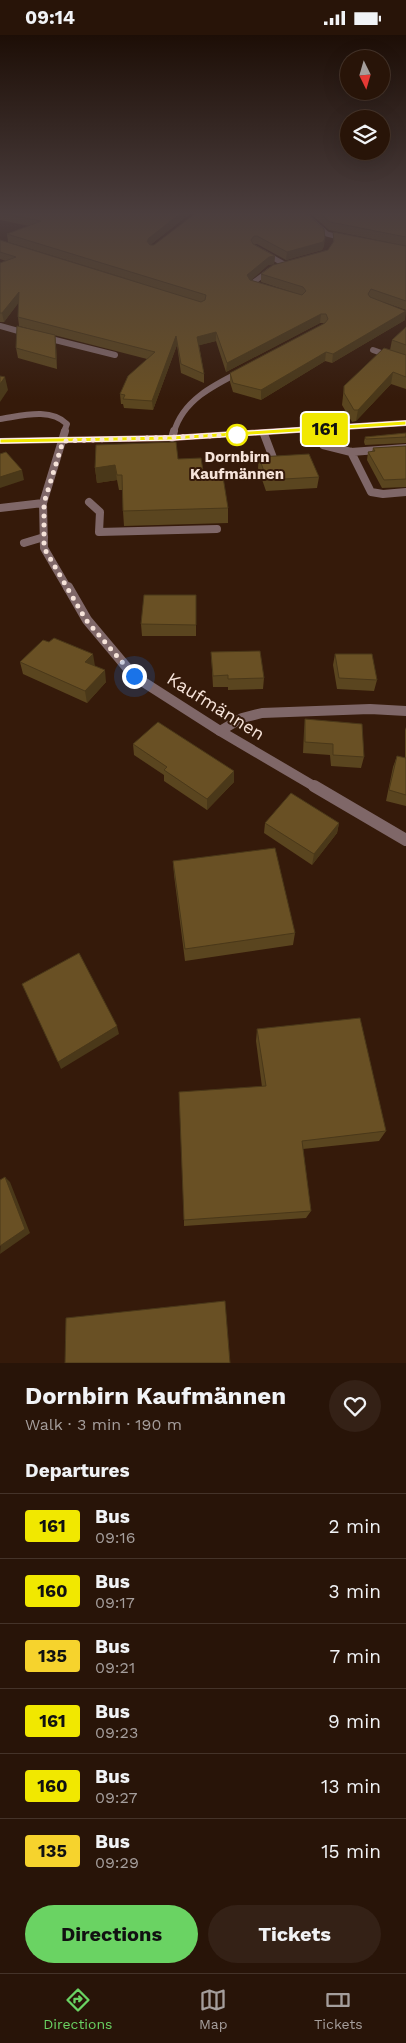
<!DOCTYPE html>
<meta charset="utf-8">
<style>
body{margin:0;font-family:"Work Sans",sans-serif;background:#342116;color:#f1f3f6;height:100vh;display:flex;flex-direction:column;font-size:19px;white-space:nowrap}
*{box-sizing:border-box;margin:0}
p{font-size:16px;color:#a59e9c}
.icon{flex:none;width:28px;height:28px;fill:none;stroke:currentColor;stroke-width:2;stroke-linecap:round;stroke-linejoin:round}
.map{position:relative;height:1328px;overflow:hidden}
.sheet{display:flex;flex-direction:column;background:#281408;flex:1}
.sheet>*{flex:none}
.badge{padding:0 10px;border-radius:4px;font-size:18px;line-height:32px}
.needle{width:32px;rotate:175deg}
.controls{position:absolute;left:340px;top:15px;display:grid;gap:10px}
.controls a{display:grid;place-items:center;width:50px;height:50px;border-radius:50%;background:#281408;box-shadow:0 5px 20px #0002,0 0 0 1px #443329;font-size:25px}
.you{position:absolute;width:25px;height:25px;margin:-12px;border:4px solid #fff;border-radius:50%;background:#1a73e8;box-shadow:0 0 0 8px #1a73e833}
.map>.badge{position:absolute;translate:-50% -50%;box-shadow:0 0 0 2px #fff}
h2{padding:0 25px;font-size:19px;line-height:45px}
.round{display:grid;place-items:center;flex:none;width:52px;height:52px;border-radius:26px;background:#342116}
.head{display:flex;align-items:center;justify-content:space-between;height:85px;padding:0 25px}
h1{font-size:24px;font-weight:700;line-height:38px}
.button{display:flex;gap:10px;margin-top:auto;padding:10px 25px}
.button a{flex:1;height:58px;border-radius:30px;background:#6ad363;color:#111;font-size:20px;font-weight:700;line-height:58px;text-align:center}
.button a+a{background:#342116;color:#f1f3f6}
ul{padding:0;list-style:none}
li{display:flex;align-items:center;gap:15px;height:65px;padding:0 25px;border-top:1px solid #443329}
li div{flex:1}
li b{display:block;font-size:19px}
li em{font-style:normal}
li .badge{min-width:55px;font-weight:700;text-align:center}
.status{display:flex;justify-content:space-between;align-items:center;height:35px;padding:0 25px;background:#281408;direction:ltr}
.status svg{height:14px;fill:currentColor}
.tabs{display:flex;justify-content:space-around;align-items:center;height:70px;border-top:1px solid #443329;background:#281408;font-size:14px;color:#a59e9c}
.tabs a{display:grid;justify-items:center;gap:2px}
.tabs .active{color:#6ad363}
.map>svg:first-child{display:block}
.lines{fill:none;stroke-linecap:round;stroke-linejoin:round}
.service-far3{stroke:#7f6768;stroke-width:5}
.service-far2{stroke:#7f6768;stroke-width:6}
.service-far1{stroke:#7f6768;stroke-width:8}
.service{stroke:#7f6768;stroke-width:10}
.minor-far4{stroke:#7f6768;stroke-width:5}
.minor-far3{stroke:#7f6768;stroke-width:6}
.minor-far2{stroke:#7f6768;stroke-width:8}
.minor-far1{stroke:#7f6768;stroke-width:10}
.minor{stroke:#7f6768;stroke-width:12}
.primary{fill:#dfadaf;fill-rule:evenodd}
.wall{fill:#5a451f}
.shaded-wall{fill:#4a3819}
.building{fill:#695024;stroke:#4a3819}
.line{fill:#f1e800;stroke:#fff}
.walk{stroke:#f6e3d9;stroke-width:5;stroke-dasharray:0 9}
.stop-dot{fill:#fff;stroke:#f1e800;stroke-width:2.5}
.labels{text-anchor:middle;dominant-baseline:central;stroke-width:4;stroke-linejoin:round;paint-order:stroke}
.far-stop-label{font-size:15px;font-weight:bold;fill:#f6e3d9;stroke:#351a0a}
.street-label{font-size:18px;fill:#f6e3d9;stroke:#351a0a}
</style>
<div class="status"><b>09:14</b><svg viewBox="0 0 49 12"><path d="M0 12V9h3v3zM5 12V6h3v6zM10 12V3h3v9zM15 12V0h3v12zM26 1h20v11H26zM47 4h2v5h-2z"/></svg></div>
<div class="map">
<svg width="406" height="1328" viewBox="0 0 406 1328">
<rect width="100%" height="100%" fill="#351a0a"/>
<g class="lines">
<path class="service-far3" d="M263,217l21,12"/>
<path class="service-far2" d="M0,291l29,8
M43,302l72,18
M373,315l33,12
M316,395l1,2"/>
<path class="service-far1" d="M317,396l6,14 28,7 55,-4
M264,399l11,29
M351,417l20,40 12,2 23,-2
M89,467l11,10 -1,20 118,-3
M24,508l20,-6"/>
<path class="service" d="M220,696l22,-13 20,-5 108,-4 36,2"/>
<path class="minor-far4" d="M303,178l24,21 19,5
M251,249l19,-14"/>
<path class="minor-far3" d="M0,384c21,-3 50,-12 67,5l-3,8
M174,397c9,-32 40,-47 68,-61"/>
<path class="minor-far2" d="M65,396l-22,72 1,45 24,41
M172,403l2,-7
M0,473l43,-5"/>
<path class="minor-far1" d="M68,552l19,33 47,56 86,55 97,57"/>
<path class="minor" d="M314,751l92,54"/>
<path class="primary" d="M406,385v6l-234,15 -172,3v-6l172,-3z"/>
</g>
<path class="wall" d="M0,178h191l-41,32h4l42,-32 128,33 -2,4 -36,10 -29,-16h-3l21,12 -1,8 -6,1 -17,15 47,14 -37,-12v-8l67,-24 5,-7v-11l73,14v64l-23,-8 22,18 -73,43 -7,-2 -64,39 -28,-8 -3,-10v-9l95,-50h-5l-94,49 -10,-31 -17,4 5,29v9l-23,-10 -4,-28 -24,65 -29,-2 -1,-4h-2l-1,-10 27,-35 -128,-33 -1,-9v-14l-14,19h-4v-59l6,-2 -6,-2v-19l151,46 -143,-44 -1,-8 22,-8 -29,-6z
M310,178h96v33l-77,-16z
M406,292v62l-15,-5 -35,37 -4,1 -10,-17 2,-19 46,-36 2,-10z
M55,300l1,10 1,24 -39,-11 -2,-10z
M406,398v10l-41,2 -1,-3 1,-5z
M406,411v41l-24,1 -15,-28 1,-8h4l1,-4z
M259,422l60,20 -2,11 -51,3 -8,-23z
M178,424l26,18 24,31v15l-104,3 -1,-15v-21h-4l-2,-10 -20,3 -2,-15z
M196,560v41h-54l-1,-12z
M211,617l53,26 -1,11 -35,1v-3h-15z
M335,619l42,26 -3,11 -37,-2 -4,-24z
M20,627l75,4 11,16 -19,21 -64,-29z
M305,684l59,38 -3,11 -30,-2 -1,-11 -27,-2 1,-22z
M406,692v79l-20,-5 7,-34 4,-11 8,2v-28z
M133,709l101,27v11l-27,28 -43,-29v-6l-30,-20z
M265,788h74l-2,10 -25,32 -48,-32z
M173,826l122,72 -2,12 -108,16 -11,-86z
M257,994l129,102 -7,10 -76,8 8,62 -5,7 -122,8v-6l78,-133 -6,-46z"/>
<path class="shaded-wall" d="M181,178h10l-42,33 -2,-5 2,-3z
M325,203l-1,8 -2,4 -36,10 1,-8z
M275,221l-1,8 -6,1 -21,19v-9l22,-18z
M19,257l1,9 -16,21 -2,-9z
M406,276l-1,9 -73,43 1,-9z
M321,279l-1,9 -94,49 1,-9z
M216,297v9l-19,5v-9z
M55,300l1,10 1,24 -1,-10z
M176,301l1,9 -24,65 -1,-9z
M326,317l-1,9 -64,39v-10z
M393,337l-2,12 -35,37 2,-11z
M5,342l3,13 -8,12v-18z
M115,430l2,15 -20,3 -2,-15z
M22,435l2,10 -24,8v-11z
M93,619l2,12 -8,7 -2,-11z
M105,635l1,12 -19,21 -2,-12z
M234,736v11l-27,28v-11z
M339,788l-2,10 -25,32 2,-11z
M117,991l2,8 -58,35 -3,-7z
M5,1142l5,5 20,51 -30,21z"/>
<path class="building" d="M0,178h181l-32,25 -2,3 3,4h4l42,-32h110l18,16 1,9 -2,4 -36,10 -30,-16h-3l-3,4 2,4 22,12 -6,1 -22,18 3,5 52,15 4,-4 -3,-4 -42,-13 12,-9 55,-15 6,-9 -1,-9 73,14v55l-35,-12 -3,5 2,3 36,14 -73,43 -7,-2 -65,38 -28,-7 -3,-10 95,-50 3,-4 -2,-5h-5l-94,49 -11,-31 -19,5 7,37 -23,-10 -5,-28 -24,65 -29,-2 2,-4 -5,-1 8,-18 27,-24 -137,-35 1,-25 -17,21h-2v-50l16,-6 -16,-5v-12l201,62 4,-2 1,-5 -199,-61 34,-13z
M319,178h87v24l-76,-15z
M17,291l38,9 1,24 -40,-11z
M406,292v18l-14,-5z
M384,313l22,7v22l-13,-5 -35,38h-4l-10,-17v-7z
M0,341l5,1 -5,7z
M406,398v4l-40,2 -1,-2z
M176,407l2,17 23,-1 3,19h19l5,31 -105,3 -1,-36h-5l-2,-10 -20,3 1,-23z
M406,411v33l-22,1 -16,-28 7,-1 -2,-3z
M6,417l16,18 -22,7v-23z
M309,419l10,23 -52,3 -8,-23z
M144,560h52v30l-55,-1z
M54,603l39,16 -8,8 20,8 -20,21 -65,-29 23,-22 6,2z
M260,616l4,27 -36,1v-4l-15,1 -2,-24z
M335,619h37l5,26 -38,-2z
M305,684l57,5 2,33 -31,-2v-11l-28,-2z
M158,687l76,49 -27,28 -43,-29 3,-3 -34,-23z
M397,721l9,2v37l-17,-5z
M291,758l48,30 -25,31 -49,-31z
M275,813l20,85 -110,16 -12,-88z
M79,918l38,73 -59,36 -36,-78z
M360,983l26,113 -84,10 9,70 -127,9 -5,-128 87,-6 -9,-57z
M5,1142l20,52 -25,17v-66z
M225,1266l5,62h-165l1,-45z"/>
<linearGradient id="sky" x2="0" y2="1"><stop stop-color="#1d0e06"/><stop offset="0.49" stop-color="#4b3e3e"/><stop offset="1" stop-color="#4b3e3e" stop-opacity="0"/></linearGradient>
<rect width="406" height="364" fill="url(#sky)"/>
<path class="line" d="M406,386v4l-234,15 -172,3v-4l172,-3z"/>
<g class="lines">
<path class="walk" d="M134,641l-48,-56 -42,-72v-45l19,-62 174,-6"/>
</g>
<circle class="stop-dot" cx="237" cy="400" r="10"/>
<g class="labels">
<g class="far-stop-label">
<text x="237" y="422">Dornbirn<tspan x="237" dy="17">Kaufmännen</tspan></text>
</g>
<g class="street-label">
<text transform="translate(216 671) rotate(32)">Kaufmännen</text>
</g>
</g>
</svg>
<div class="controls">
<a><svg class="needle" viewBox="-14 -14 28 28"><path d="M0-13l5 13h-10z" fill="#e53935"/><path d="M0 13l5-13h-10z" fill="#a59e9c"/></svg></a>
<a><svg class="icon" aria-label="layers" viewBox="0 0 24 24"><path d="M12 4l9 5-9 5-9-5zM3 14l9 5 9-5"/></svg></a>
</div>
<div class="you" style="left:134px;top:641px"></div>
<b class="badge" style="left:325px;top:394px;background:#f1e800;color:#111">161</b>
</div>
<section class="sheet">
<div class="head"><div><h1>Dornbirn Kaufmännen</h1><p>Walk · 3 min · 190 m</p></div><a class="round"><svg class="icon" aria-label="heart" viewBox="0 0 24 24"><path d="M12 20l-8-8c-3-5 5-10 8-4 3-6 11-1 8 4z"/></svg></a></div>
<h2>Departures</h2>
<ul>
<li><span class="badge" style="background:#f1e800;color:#111">161</span><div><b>Bus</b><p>09:16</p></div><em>2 min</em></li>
<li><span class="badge" style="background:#f1e800;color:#111">160</span><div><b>Bus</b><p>09:17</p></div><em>3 min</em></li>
<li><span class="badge" style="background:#f6d32d;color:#111">135</span><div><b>Bus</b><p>09:21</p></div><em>7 min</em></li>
<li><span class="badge" style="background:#f1e800;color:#111">161</span><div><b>Bus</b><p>09:23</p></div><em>9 min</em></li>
<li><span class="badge" style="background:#f1e800;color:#111">160</span><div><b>Bus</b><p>09:27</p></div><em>13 min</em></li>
<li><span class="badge" style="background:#f6d32d;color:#111">135</span><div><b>Bus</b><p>09:29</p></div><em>15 min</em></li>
</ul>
<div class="button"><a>Directions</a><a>Tickets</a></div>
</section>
<nav class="tabs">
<a class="active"><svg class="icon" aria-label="directions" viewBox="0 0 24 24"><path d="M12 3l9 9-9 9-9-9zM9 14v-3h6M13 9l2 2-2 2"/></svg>Directions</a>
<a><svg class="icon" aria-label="map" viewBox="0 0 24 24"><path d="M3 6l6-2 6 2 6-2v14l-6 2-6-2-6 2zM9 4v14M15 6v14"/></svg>Map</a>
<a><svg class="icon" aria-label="tickets" viewBox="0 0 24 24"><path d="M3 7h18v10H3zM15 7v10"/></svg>Tickets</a>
</nav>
